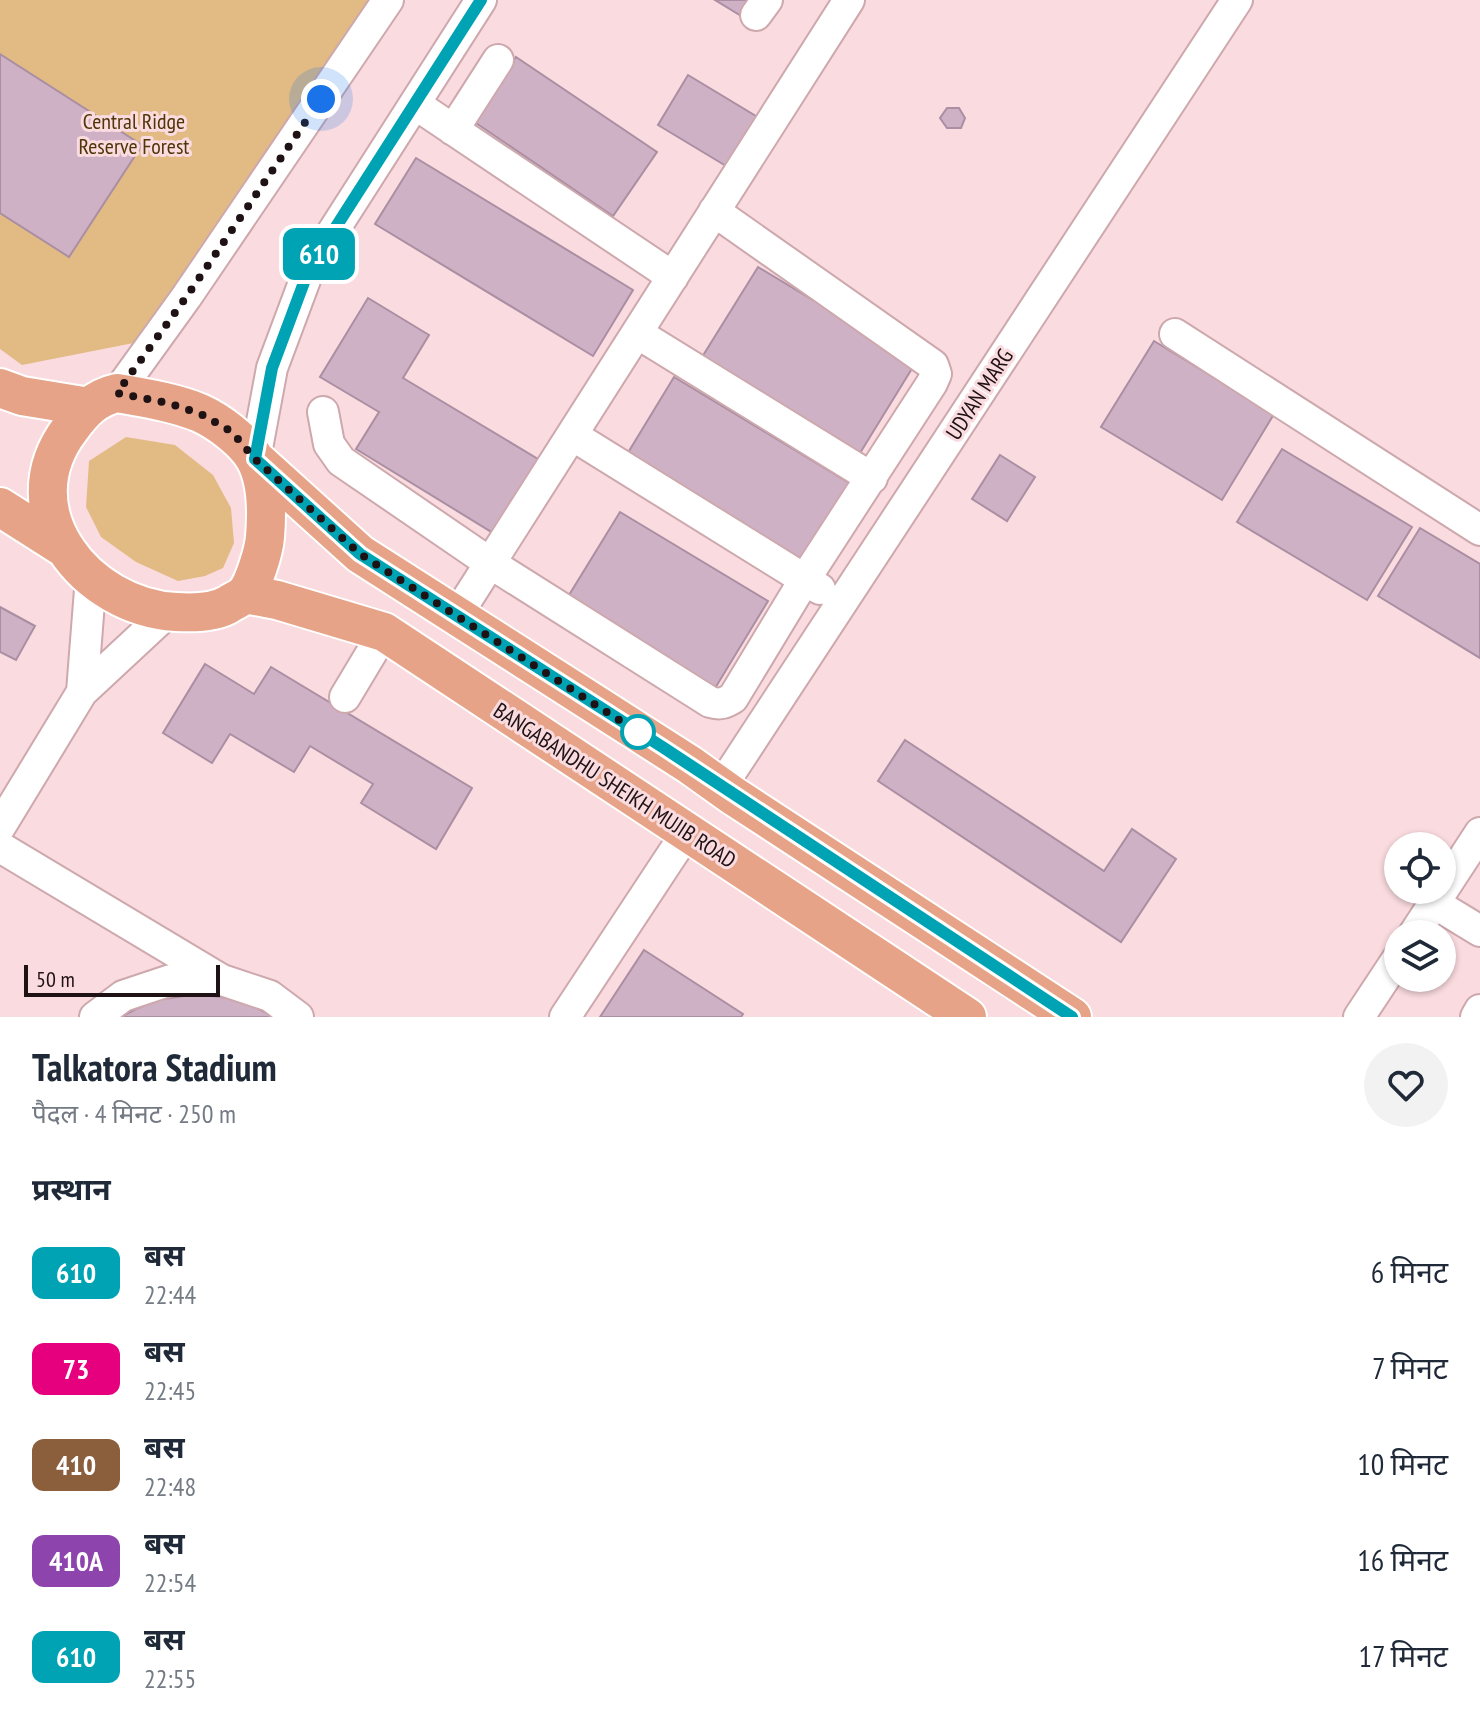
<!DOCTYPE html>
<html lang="hi">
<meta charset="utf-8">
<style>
body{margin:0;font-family:"PT Sans Narrow","Noto Sans Devanagari",sans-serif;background:#f2f2f3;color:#1f2937;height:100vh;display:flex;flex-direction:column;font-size:30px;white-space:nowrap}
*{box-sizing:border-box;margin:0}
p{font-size:26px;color:#747a83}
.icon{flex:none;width:44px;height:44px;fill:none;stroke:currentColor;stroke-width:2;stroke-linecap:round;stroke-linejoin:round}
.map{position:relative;height:1017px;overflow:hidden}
.panel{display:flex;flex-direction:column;background:#fff;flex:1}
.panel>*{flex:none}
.badge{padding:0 16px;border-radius:12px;font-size:28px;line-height:52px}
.buttons{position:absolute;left:1384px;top:832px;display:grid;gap:16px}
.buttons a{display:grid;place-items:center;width:72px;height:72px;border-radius:50%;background:#fff;box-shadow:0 2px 6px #0004;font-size:40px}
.scale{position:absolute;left:24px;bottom:20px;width:196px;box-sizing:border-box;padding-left:8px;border:4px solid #1f1214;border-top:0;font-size:22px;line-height:28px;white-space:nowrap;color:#1f1214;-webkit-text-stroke:6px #fadbdf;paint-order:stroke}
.you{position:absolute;width:40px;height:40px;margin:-20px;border:6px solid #fff;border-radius:50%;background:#1a73e8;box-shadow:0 0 0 12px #1a73e833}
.map>.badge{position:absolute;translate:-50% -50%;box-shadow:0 0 0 4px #fff}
h2{padding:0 32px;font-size:30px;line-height:72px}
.round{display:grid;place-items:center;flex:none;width:84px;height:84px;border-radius:42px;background:#f2f2f3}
.summary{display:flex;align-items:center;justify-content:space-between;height:136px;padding:0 32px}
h1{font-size:38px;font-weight:600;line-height:60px}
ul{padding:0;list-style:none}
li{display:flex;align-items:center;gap:24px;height:96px;padding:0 32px}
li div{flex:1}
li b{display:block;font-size:30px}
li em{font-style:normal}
li .badge{min-width:88px;font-weight:700;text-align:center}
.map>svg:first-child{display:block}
.green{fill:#e2bb84}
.building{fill:#cfb1c6;stroke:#aa8ea2;stroke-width:2}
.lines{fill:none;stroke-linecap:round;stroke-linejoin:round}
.minor-casing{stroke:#cda8ad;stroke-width:34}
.major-casing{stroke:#fff;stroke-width:42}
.minor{stroke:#fff;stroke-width:30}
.major{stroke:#e6a387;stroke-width:38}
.line-casing{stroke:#fff;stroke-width:18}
.line{stroke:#00a3b4;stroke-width:12}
.walk{stroke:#1f1214;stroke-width:8;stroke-dasharray:0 14.4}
.stop-dot{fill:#fff;stroke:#00a3b4;stroke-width:4}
.labels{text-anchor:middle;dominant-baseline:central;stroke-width:6;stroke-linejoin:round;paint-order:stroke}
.park-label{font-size:22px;fill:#503506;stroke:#fadbdf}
.street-label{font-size:22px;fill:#1f1214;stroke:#fadbdf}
</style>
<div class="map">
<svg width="1480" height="1017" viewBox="0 0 1480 1017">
<rect width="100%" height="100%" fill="#fadbdf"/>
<path class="green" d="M0,0h377l-213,337 -142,28 -22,-16z
M126,437l49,8 38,30 18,33 3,35 -11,25 -18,8 -27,5 -42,-19 -35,-25 -15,-30 3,-46z"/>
<path class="building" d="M715,0h43l-12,19z
M0,54l142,91 -73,112 -69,-44z
M516,57l141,95 -44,64 -140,-95z
M688,75l78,47 -30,50 -78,-47z
M947,108h12l6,10 -4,10h-14l-7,-10z
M416,158l217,132 -40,66 -218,-132z
M758,267l158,95 -59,96 -158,-96z
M368,298l61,37 -26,43 140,84 -45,74 -142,-87 23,-37 -59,-35z
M1154,341l120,73 -52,86 -121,-73z
M674,377l177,107 -48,79 -177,-107z
M1282,449l130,78 -45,73 -130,-78z
M1000,455l35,22 -28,44 -35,-22z
M620,512l148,89 -54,89 -148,-90z
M1420,528l60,36v94l-102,-62z
M0,607l35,19 -19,34 -16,-8z
M205,664l49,30 17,-27 201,121 -36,61 -75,-46 12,-19 -63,-38 -16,26 -64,-38 -18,29 -49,-30z
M905,740l199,131 28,-42 44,30 -55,83 -243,-161z
M644,950l99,64 -2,3h-141z
M197,994l39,5 15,6 23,12h-153l15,-8 21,-9z"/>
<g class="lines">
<g class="minor-casing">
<path id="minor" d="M756,15l11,-15
M415,104l258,173
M453,130l45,-70
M637,333l235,145
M1175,334l305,196
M117,393l70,-97 201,-296
M323,412l6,32 12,17 149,102 220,139c10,3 15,1 23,-4l72,-119 127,-196 4,-9 -3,-9 -219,-154
M572,435l248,154
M255,459l17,-91 37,-99 172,-269
M91,577l-9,115 86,-80
M457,615l392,-615
M345,697l39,-65
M721,787l516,-787
M0,827l82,-135
M0,847l222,133
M1434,903l46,28
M1414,934l66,-101
M95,1017l28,-21 48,-16h51l48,16 28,21
M565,1017l122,-185
M1359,1017l39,-59
M1476,1017l4,-7"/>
</g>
<g class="major-casing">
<path id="major" d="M0,388l22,8 67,11
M117,393c28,5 56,9 83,20 18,8 45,28 55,46 12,22 12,54 10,78 -1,13 -11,47 -20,57 -4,4 -11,7 -16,10 -14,9 -36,9 -53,8 -90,-5 -168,-101 -106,-183 13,-18 25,-31 47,-36z
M255,459l105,95 330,211 42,30 340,222
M0,507l66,42
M245,594l32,6 107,32 583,385"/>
</g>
<use href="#minor" class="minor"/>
<use href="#major" class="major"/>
</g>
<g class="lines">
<g class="line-casing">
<path id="line" d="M481,0l-172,269 -37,99 -17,91 105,95 304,194 408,269"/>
</g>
<use href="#line" class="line"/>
<path class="walk" d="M321,99l-134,197 -70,97 51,10 33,11 31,18 23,27 105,95 278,178"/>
</g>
<circle class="stop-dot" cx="638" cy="732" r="16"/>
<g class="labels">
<g class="park-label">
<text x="134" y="121">Central Ridge<tspan x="134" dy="25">Reserve Forest</tspan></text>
</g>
<g class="street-label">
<text transform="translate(979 394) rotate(-57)">UDYAN MARG</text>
<text transform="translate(615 785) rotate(33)">BANGABANDHU SHEIKH MUJIB ROAD</text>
</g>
</g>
</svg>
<div class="buttons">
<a><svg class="icon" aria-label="locate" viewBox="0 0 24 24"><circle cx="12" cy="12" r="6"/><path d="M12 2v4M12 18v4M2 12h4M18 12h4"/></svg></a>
<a><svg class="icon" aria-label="layers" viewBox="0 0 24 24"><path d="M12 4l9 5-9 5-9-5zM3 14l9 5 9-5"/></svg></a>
</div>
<div class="scale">50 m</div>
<div class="you" style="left:321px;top:99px"></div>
<b class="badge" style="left:319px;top:254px;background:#00a3b4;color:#fff">610</b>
</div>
<section class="panel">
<div class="summary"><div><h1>Talkatora Stadium</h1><p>पैदल · 4 मिनट · 250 m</p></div><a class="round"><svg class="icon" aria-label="heart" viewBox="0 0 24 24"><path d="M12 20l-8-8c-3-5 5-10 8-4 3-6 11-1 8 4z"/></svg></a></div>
<h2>प्रस्थान</h2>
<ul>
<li><span class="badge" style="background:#00a3b4;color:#fff">610</span><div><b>बस</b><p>22:44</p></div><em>6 मिनट</em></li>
<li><span class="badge" style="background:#e6007e;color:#fff">73</span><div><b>बस</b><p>22:45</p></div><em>7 मिनट</em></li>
<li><span class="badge" style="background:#8b5e3c;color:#fff">410</span><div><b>बस</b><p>22:48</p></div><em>10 मिनट</em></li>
<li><span class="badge" style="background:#8e44ad;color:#fff">410A</span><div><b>बस</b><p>22:54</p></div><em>16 मिनट</em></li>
<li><span class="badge" style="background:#00a3b4;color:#fff">610</span><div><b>बस</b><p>22:55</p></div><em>17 मिनट</em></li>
</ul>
</section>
